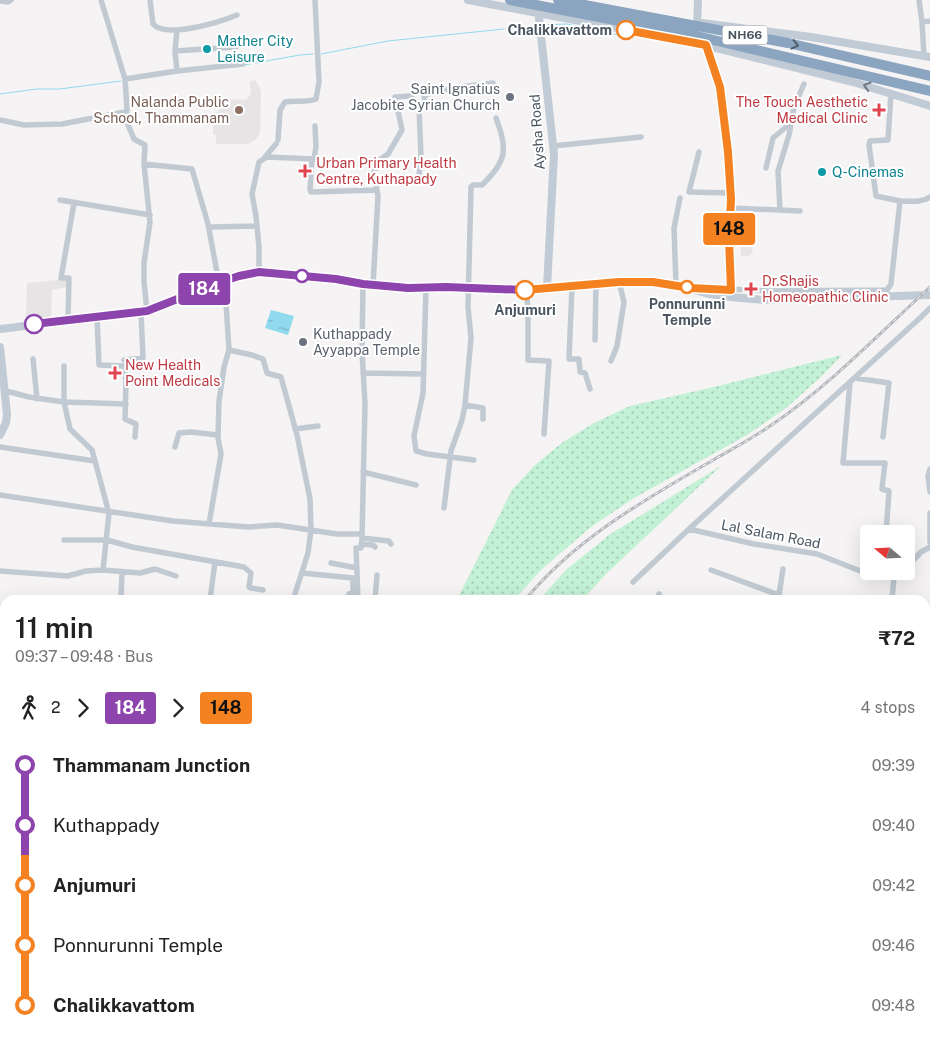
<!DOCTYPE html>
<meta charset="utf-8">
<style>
body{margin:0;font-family:"Public Sans",sans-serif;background:#f2f2f2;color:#222;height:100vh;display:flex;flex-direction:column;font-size:19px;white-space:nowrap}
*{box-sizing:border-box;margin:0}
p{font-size:16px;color:#767676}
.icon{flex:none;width:28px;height:28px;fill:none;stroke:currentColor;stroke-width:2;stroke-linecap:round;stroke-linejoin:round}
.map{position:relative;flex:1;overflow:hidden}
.side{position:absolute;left:0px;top:595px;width:930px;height:450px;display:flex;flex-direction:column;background:#fff;border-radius:15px 15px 0 0;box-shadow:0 5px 20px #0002}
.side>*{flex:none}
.badge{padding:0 10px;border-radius:4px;font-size:18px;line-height:32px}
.needle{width:32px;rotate:289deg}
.tools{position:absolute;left:860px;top:525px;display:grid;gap:10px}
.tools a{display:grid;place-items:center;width:55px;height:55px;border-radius:5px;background:#fff;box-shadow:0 5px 20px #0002;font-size:25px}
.map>.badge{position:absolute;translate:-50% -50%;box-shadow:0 0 0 2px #fff}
.legs{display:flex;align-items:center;gap:8px;height:55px;padding:0 15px;font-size:16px}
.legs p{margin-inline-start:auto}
.head{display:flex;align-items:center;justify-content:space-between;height:85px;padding:0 15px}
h1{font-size:28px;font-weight:600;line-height:38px}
ul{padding:0 15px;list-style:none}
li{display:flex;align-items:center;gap:18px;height:60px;font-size:19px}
li i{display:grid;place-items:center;width:8px;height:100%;margin:0 6px;background:currentColor}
li i::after{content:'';width:12px;height:12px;margin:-6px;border:4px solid;border-radius:50%;background:#fff}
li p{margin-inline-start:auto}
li:first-child i{background:linear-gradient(#0000 50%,currentColor 0)}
li:last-child i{background:linear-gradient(currentColor 50%,#0000 0)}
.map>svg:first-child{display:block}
.education{fill:#e6e4e5}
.grass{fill:url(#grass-dots)}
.water{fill:url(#water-ripples)}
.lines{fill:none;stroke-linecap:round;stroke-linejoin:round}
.stream{stroke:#90daee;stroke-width:1}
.canal{stroke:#90daee;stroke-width:5}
.street{stroke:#c1cad2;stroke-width:5.5}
.secondary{stroke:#c1cbd6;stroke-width:8}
.highway{stroke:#8ba5c1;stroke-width:10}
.rail-casing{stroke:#b5b8bd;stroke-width:3}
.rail{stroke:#fff;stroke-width:1;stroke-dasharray:4;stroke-linecap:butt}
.oneway{stroke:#505e6b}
.oneway2{stroke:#6e7984}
.line-1-casing{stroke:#fff;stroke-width:11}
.line-2-casing{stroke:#fff;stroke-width:11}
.line-1{stroke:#8e44ad;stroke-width:8}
.line-2{stroke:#f58220;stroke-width:8}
.stop-2-dot{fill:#fff;stroke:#f58220;stroke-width:2.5}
.culture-dot{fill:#0f9aa8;stroke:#fff;stroke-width:2}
.worship-dot{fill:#6b7280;stroke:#fff;stroke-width:2}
.education-dot{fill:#8d6e63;stroke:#fff;stroke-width:2}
.health-dot{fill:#e0444e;stroke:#fff;stroke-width:2}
.stop-1-dot{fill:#fff;stroke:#8e44ad;stroke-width:2.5}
.labels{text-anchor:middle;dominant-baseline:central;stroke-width:4;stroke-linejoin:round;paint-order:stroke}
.shield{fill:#fff;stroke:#808990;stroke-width:1}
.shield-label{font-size:12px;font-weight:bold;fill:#4a5661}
.stop-label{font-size:14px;font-weight:bold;fill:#4a5661;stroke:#fff}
.culture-label{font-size:14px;fill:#0d838f;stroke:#fff;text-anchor:start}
.worship-label{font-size:14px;fill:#5b616d;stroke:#fff;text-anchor:end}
.education-label{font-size:14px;fill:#785e54;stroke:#fff;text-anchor:end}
.health-label{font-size:14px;fill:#be3a42;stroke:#fff;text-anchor:start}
.street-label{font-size:14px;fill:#4a5661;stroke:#fff}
</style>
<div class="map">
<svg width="930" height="1045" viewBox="0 0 930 1045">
<defs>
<pattern id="grass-dots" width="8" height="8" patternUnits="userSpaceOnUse" patternTransform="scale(1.25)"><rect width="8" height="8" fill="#c3f1d5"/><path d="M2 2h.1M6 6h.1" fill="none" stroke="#a0c6b0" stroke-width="1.8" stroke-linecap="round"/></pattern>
<pattern id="water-ripples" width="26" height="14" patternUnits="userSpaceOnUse" patternTransform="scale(1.25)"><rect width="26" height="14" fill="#90daee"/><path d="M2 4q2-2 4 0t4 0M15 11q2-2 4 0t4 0" fill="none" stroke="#78b4c4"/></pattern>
</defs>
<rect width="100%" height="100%" fill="#f5f3f3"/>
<path class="education" d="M255,80l5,8 1,6 -1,39 -5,7 -7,4h-32v-9l-3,-1v-21l5,-1 5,-13 23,1 4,-5 1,-5 -2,-8z
M744,212l7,7v26l2,7 -4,4h-8v-9l-4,-2 -3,-20 3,-7z
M67,279v8l-15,3 -1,28 -25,1 1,-36z"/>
<path class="grass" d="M842,355l-19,20 -38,34 -38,26 -113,63 -43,29 -49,42 -28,31h-57l55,-110 23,-25 28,-23 31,-19 36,-17 84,-19z
M721,466l-113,106 -26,28h-43l27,-30 43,-35z"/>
<path class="water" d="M271,310l23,6 -6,19 -23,-7z"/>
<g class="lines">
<path class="stream" d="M544,25l23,-1 52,11
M506,29l29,-3
M321,54l67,-13 116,-12
M244,65l56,-10 13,-1
M0,94l37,-5h23l61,-8"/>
<path class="canal" d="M925,1023l5,1
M0,1033h5
M106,1040l47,5
M174,1045l3,-5"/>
<path class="street" d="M101,0l24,79 2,30 -1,11 8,19 11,6 -1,19 6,58 -6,41v19l3,29
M150,0l3,24c13,15 67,-2 84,-9
M919,0l3,22
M0,1l8,1 3,-2
M177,30l-2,21 2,20 66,-7
M175,51l61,-4
M924,56l-2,-34 8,-1
M125,79l52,-8
M891,93l-3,47 -18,1 -1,4 7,51 24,5
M0,120l24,5 38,-1 63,-12
M278,140l2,-30 5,-8c10,-2 22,1 31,-3l3,-17 -4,-82
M553,146l88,-9
M699,152l-10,40 42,1
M265,157l11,-13
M312,159l-2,30 1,3 66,-2
M144,164l48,5 16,55 11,59 7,20 3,47 23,5 11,4 4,14 14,4 16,58 13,64 1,31 -3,23 -15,47
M766,168l7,-30 18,-15
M418,183l3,-26 -2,-50v-3l6,-1 -1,-8 28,-7 41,-5
M60,200l90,15
M731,208l69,3
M780,210l-2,-39 11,-36 5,-28 10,-23
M212,227l45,-1
M259,272v-25l-3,-31 -4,-22 7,-32 8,-5 47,2 2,-13 -1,-20
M363,284l-1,67 3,53 -3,134 27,3 2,3
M373,285l5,-89 -4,-24 4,-11 10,-7 14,-24 -7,-33 15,-1 9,8
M676,285l-2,-57 6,-30
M572,287l-3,72h10l1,13 5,1 5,16
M692,287l76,4 119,-1 4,-6 9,-83c10,0 22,2 30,-4
M426,288l-3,105 -9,43 2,15 11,3 47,6
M526,290l2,18v52l21,1 -5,73
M97,317l2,48 25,1 2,16 -1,37 11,5 -1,13
M68,320l1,-42h-8l13,-75
M595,340l1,-57
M33,359l4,40
M124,360l19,-2 -2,-45
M611,361l6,-15 7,-44 -5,-20
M363,373l60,1
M855,378l34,5 -6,54
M850,383l-7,80h42l-3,26 7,2 -3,43
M6,391l23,6 35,5v-36
M483,419v-11l-18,-3 6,-67 -3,-31 3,-120 2,-2h9c25,-24 26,-36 14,-67
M295,429l23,-3
M0,447l95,14
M175,447l4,-14 12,-1 27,3
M930,469l-2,7 2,16
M363,472l53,13
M0,495l173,26 75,6 29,-2 60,9h25
M444,508l7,-57 11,-31 3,-15
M930,513v29
M209,524l12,-70 -3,-16 1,-37 5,-34 5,-17
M689,529l65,15 63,10 51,20 26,3 9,-6
M64,540h43l25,7 112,20 7,6 -2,14 2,1 12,2
M361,544l12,1 2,2
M331,563l26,5
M906,568l15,-16 9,-5
M103,570l37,3 15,-4 21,7
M711,570l68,25
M0,571l68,5 18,-5 17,-1 6,-57 -17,-63 -22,-21 -6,-27 62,2
M302,573l51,5v15l-4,1
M633,582l56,-53 231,-211 10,-10
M121,600l1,-28
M210,600l5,-38
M358,600l-2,-52h5l1,-10
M375,600l2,-25
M659,600v-6
M781,600l-2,-5 4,-26
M892,600l2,-23 -1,-6
M925,625h5
M0,658l5,1
M925,698h5
M0,777l5,-1
M925,813h5
M0,822l5,-1
M925,866l5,1
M925,922h5
M925,948h5
M0,964l5,1
M925,977h5
M0,1012h5
M0,1037h5
M49,1040l78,5
M878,1040l16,5
M456,1045v-5
M502,1045v-5
M565,1045l1,-5
M700,1045l1,-5
M747,1045v-5"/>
<path class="secondary" d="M468,0l228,43 157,39 77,24
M538,9l16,145 -7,134
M702,23l109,14 119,20
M697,26l1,-26
M705,42l15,45 8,65 3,47 -2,40 2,50
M0,329l147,-18 72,-28 20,-7 20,-4 77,7 27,5 45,4 38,-1 80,3 46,-3 24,-4 57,-1 23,3 33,9 22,3 34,3 165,-5
M0,347l7,67 -1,9 -6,12"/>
<path class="highway" d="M510,0l178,34 242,57
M558,0l230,43 142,33"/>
<g class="rail-casing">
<path id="rail" d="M525,600c51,-62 121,-101 190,-141 19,-11 38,-21 55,-33 58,-39 109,-92 160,-139
M272,1045l2,-5"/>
</g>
<use href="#rail" class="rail"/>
</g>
<defs><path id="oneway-chevron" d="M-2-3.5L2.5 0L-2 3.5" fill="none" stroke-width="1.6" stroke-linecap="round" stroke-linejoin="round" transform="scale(1.25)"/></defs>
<use class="oneway" href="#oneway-chevron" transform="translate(795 45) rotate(13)"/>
<use class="oneway2" href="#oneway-chevron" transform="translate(867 86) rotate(-164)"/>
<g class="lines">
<g class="line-1-casing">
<path id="line-1" d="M34,324l113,-13 71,-28 21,-7 20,-4 77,7 27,5 45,4 38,-1 79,3"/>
</g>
<g class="line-2-casing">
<path id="line-2" d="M525,290l94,-8h34l37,6 41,2 -2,-51 2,-40 -3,-47 -8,-65 -14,-42 -80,-15"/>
</g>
<use href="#line-1" class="line-1"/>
<use href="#line-2" class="line-2"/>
</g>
<g class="stop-2-dot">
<circle cx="626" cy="30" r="9"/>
<circle cx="687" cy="287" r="6"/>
<circle cx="525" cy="290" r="9"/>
</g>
<g class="culture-dot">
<circle cx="207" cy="49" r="5"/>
<circle cx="822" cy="172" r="5"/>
</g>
<g class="worship-dot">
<circle cx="510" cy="97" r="5"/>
<circle cx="303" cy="342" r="5"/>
</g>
<circle class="education-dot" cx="239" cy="110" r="5"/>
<g class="health-dot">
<path d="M876.5 102.5h5v5h5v5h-5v5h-5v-5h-5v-5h5z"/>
<path d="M302.5 163.5h5v5h5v5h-5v5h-5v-5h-5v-5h5z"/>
<path d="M748.5 281.5h5v5h5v5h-5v5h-5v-5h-5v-5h5z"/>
<path d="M112.5 365.5h5v5h5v5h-5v5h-5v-5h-5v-5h5z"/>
</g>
<g class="stop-1-dot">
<circle cx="302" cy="276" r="6"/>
<circle cx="34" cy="324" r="9"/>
</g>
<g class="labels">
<rect class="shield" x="722.5" y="25.5" width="45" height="19" rx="4"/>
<g class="shield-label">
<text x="745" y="35">NH66</text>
</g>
<g class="stop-label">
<text x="612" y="30" text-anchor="end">Chalikkavattom</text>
<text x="687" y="304">Ponnurunni<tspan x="687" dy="16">Temple</tspan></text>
<text x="525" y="310">Anjumuri</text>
</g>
<g class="culture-label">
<text x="217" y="41">Mather City<tspan x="217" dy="16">Leisure</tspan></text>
<text x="832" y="172">Q-Cinemas</text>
</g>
<g class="worship-label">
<text x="500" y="89">Saint Ignatius<tspan x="500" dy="16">Jacobite Syrian Church</tspan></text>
<text x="313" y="334" text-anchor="start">Kuthappady<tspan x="313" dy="16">Ayyappa Temple</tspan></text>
</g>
<g class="education-label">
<text x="229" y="102">Nalanda Public<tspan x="229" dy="16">School, Thammanam</tspan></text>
</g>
<g class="health-label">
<text x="868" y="102" text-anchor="end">The Touch Aesthetic<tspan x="868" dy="16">Medical Clinic</tspan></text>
<text x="316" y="163">Urban Primary Health<tspan x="316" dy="16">Centre, Kuthapady</tspan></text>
<text x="762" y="281">Dr.Shajis<tspan x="762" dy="16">Homeopathic Clinic</tspan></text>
<text x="125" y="365">New Health<tspan x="125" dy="16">Point Medicals</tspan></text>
</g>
<g class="street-label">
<text transform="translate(537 132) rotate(-94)">Aysha Road</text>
<text transform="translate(771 534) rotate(11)">Lal Salam Road</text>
</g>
</g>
</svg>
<div class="tools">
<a><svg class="needle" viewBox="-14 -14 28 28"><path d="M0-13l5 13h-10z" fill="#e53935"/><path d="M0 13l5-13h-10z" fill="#767676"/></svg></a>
</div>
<b class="badge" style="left:204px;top:289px;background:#8e44ad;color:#fff">184</b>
<b class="badge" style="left:729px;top:229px;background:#f58220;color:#111">148</b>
<section class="side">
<div class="head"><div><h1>11 min</h1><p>09:37 – 09:48 · Bus</p></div><b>₹72</b></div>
<div class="legs"><svg class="icon" aria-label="walk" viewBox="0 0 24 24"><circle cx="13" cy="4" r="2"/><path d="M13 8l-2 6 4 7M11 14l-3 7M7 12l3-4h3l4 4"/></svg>2<svg class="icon" aria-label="forward" viewBox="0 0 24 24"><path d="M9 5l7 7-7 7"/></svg><b class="badge" style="background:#8e44ad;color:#fff">184</b><svg class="icon" aria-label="forward" viewBox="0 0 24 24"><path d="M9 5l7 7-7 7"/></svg><b class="badge" style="background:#f58220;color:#111">148</b><p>4 stops</p></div>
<ul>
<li><i style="color:#8e44ad"></i><b>Thammanam Junction</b><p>09:39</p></li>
<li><i style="color:#8e44ad"></i><span>Kuthappady</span><p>09:40</p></li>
<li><i style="color:#f58220"></i><b>Anjumuri</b><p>09:42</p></li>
<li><i style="color:#f58220"></i><span>Ponnurunni Temple</span><p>09:46</p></li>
<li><i style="color:#f58220"></i><b>Chalikkavattom</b><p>09:48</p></li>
</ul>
</section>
</div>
